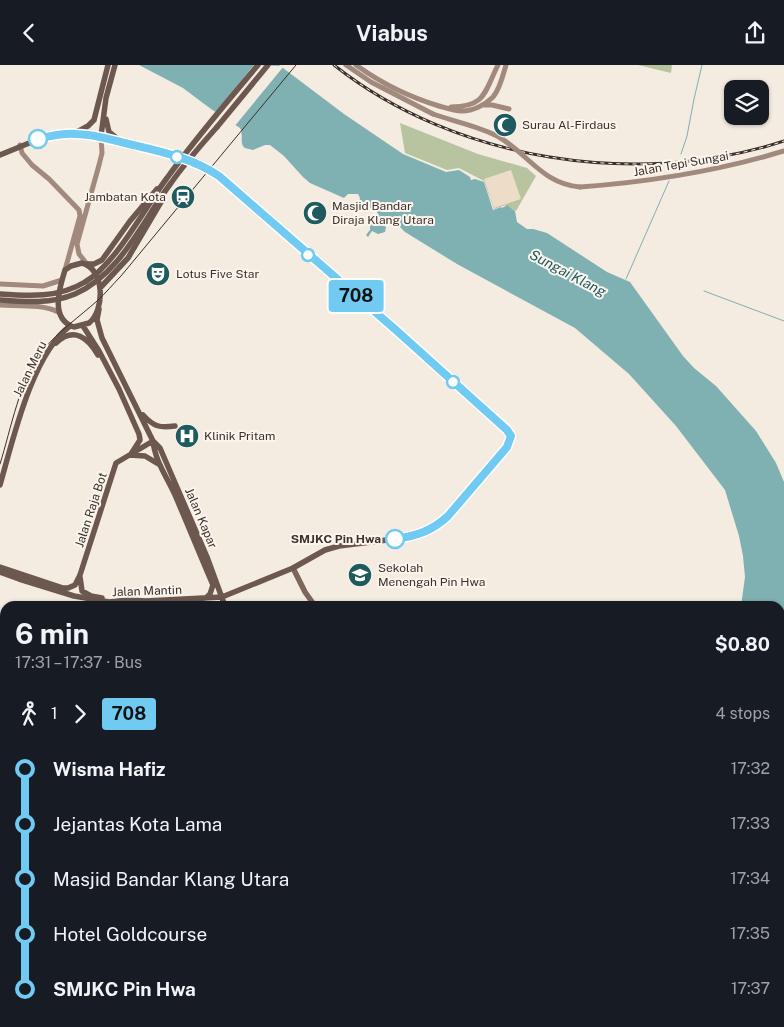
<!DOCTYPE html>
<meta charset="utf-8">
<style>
body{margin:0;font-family:"Public Sans",sans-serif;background:#242831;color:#f1f3f6;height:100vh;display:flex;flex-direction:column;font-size:19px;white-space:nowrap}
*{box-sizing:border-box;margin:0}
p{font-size:16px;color:#9ea1a6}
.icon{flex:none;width:28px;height:28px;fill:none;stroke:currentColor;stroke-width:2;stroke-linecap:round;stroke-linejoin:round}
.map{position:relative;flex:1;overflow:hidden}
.drawer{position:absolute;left:0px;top:536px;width:785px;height:426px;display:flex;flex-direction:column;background:#171b24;border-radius:15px 15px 0 0;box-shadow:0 1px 4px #0004}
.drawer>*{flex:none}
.badge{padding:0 10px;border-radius:4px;font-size:18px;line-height:32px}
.tools{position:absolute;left:724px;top:15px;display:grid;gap:10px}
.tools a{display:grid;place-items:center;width:45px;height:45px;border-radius:10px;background:#171b24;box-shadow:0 1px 4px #0004;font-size:25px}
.map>.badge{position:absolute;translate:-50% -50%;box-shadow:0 0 0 2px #fff}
.legs{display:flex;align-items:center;gap:8px;height:55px;padding:0 15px;font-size:16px}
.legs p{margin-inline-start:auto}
.overview{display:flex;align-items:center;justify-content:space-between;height:85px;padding:0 15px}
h1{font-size:28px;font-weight:700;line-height:38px}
ul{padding:0 15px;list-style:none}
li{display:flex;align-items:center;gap:18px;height:55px;font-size:19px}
li i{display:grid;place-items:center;width:8px;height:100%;margin:0 6px;background:currentColor}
li i::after{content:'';width:12px;height:12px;margin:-6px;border:4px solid;border-radius:50%;background:#171b24}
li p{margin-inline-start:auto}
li:first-child i{background:linear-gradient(#0000 50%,currentColor 0)}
li:last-child i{background:linear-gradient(currentColor 50%,#0000 0)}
header{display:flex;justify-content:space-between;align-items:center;height:65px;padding:0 15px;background:#171b24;font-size:22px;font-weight:700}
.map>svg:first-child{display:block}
.green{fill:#b8c4a0}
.plaza{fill:#ecdcc8}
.water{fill:#7fb0b2}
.pier{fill:#f4ebe1}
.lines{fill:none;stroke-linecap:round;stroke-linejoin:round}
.stream{stroke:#7fb0b2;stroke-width:1}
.secondary{stroke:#a18a7d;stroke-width:5}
.primary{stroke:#7d675c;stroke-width:5.5}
.trunk{stroke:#6c584f;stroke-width:5.5}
.tram{stroke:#3b302b;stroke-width:1}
.rail-casing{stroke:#3b302b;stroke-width:3}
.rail{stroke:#fbf5ee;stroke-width:1;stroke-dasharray:4;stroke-linecap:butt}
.secondary-bridge{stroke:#a18a7d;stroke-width:5}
.trunk-bridge{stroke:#6c584f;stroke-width:5.5}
.line-1-casing{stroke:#fff;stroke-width:11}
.line-1{stroke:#71caf2;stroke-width:8}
.stop-1-dot{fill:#fff;stroke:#71caf2;stroke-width:2.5}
.labels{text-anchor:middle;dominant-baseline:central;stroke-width:4;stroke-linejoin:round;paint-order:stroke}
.poi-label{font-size:12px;fill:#3b302b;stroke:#fbf5ee;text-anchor:start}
.street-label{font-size:12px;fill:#3b302b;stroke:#fbf5ee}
.stop-label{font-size:12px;font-weight:bold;fill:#3b302b;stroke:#fbf5ee;text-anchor:end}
.water-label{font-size:14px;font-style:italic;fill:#1f5a5e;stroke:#fbf5ee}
</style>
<header><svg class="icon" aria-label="back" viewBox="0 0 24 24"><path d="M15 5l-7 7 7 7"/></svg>Viabus<svg class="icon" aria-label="share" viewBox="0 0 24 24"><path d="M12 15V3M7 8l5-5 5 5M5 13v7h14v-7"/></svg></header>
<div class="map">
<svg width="784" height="962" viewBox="0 0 784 962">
<rect width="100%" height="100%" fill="#f4ebe1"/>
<path class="green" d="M638,0h34l-1,8z
M400,58l78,31 49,14 9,8 -20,35 -10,-6 -12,4 -10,-28 -25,-13 -12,2 -42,-17z
M5,685v160l-5,-2v-141z"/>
<path class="plaza" d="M511,105l10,29 -27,9 -10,-29z"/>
<path class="water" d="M139,0h140l65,49 59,40 43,18 13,-2 11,7 1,3 4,-1 9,3 9,28 8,-3 1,1 5,-3 8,6 2,11 10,7h6l14,4 60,39 23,10 53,74 11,12 22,18 40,45 20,32 8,19v465l-4,-2v-339h-39l4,-29 -2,-21 -4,-20 -14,-46 -49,-64 -47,-52 -54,-46 -118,-64 -52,-32 -8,-8 -3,-7h-4l-6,4 -1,4 3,2 -1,5 -7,2 -6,-3 -4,6 -2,-2 4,-5v-11l7,-3 1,-2 -2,-4 -6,-2v-6l-2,-1 -9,2 1,-5 -2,-4h-10l-4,4 -34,-15 -7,-6 -19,-21 -14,-11h-5l-12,5 -8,-2c-6,-4 -1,-14 -5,-20l-29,-19 -28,-21z"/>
<path class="pier" d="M254,0l30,1 -50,61 -20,-13z"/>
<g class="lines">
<path class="stream" d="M681,89l6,-18 7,-37 8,-34
M626,214l43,-98
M704,226l80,30"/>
<path class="secondary" d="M346,0l25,17 62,32
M356,0c25,18 53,32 83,41 7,2 15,5 23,5 11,0 23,-6 31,-14 7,-8 10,-22 13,-32
M482,40h10l17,4
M451,42c35,-1 33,-14 47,-42
M20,80l2,8 10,12 17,14 30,31 1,6 -15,54
M580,122c69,-5 138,-16 204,-36
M87,199l-8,-10 -2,-10 22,-79 3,-12 -1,-17
M0,219l43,2 19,-6
M0,240c17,1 44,-1 58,7"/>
<path class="primary" d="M293,503l12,24 10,14
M666,958l6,4"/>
<path class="trunk" d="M106,54l3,13 10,8
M217,62l51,-62
M75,68l13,-7 6,-6 14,-55
M101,71l5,-38 9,-33
M0,90l39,-16 26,-5 27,1 64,16 43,13 20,12 288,254 4,6 -4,11 -58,69 -21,16 -17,5 -72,9 -14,4 -32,18 -71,29 -76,4 -18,-1 -19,2 -35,-6 -55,-17 -19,-7
M82,198c23,6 23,47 7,60l-15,4c-24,-8 -15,-38 -9,-57l6,-4z
M87,199h7l8,-4 28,-39 27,-32
M100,223l28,-30 33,-56
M99,244l-2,11 5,18 51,103 7,7 47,109 18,49
M83,261l16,25 20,38 20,45 1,6 -9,14
M56,278c18,-17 32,-5 42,12
M143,350c11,12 17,13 32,11
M153,376c2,20 14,36 22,54 13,30 25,60 38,90l-3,9 -4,4
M130,390l15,1 15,9
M0,420c13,-45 32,-131 70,-159
M0,502l63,21h5l7,-3 5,-10 36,-112 37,-22
M80,512l2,14 9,5 11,2
M197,536l13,5
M393,958l3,4
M402,958l4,4"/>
<path class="tram" d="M0,399c11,-35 20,-86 43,-114 16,-19 36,-33 54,-49 9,-8 16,-17 24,-25l175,-211"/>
<g class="rail-casing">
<path id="rail" d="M334,0c121,96 304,124 450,76"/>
</g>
<use href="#rail" class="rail"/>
<path class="secondary-bridge" d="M433,49c22,8 46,12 66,23 30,18 44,47 81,50"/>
<path class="trunk-bridge" d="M0,229c29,2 59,4 85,-12 31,-18 60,-75 82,-104 28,-39 60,-76 91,-113
M0,235c26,2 51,4 75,-6 45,-19 68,-74 96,-111 14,-20 30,-38 46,-56"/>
</g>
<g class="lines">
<g class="line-1-casing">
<path id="line-1" d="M38,74c12,-3 25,-6 38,-5 17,0 32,5 49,9 32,8 66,14 94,33l178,155 110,99 4,6 -4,11 -59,69c-16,15 -32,20 -53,23"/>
</g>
<use href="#line-1" class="line-1"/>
</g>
<defs>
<g id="mosque-disc" transform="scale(1.25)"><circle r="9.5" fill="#1f5a5e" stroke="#fbf5ee"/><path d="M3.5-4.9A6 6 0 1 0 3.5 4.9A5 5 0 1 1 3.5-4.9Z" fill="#fff"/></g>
<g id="station-disc" transform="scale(1.25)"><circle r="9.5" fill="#1f5a5e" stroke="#fbf5ee"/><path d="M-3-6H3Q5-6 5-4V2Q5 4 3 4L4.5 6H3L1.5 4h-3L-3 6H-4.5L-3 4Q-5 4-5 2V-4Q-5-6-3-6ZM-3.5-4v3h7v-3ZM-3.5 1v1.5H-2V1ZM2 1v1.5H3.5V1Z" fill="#fff"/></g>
<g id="theatre-disc" transform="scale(1.25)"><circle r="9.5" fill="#1f5a5e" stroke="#fbf5ee"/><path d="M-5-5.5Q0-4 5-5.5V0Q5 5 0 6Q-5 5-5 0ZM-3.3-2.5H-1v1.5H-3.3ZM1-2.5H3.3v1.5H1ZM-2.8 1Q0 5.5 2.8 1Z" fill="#fff"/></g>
<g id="hospital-disc" transform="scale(1.25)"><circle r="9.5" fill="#1f5a5e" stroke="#fbf5ee"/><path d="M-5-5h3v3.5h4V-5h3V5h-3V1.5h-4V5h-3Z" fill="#fff"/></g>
<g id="school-disc" transform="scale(1.25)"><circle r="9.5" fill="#1f5a5e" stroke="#fbf5ee"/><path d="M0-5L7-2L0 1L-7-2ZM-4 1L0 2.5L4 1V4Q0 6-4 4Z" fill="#fff"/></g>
</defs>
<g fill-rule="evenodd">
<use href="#mosque-disc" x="505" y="60"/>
<use href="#station-disc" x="183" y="132"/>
<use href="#mosque-disc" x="315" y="148"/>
<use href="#theatre-disc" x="158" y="209"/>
<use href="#hospital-disc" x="187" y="371"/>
<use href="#school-disc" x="360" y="510"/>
</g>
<g class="stop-1-dot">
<circle cx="38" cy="74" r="9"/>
<circle cx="177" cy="92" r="6"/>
<circle cx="308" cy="190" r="6"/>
<circle cx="453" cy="317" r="6"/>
<circle cx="395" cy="474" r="9"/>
</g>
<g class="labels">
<g class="poi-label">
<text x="522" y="60">Surau Al-Firdaus</text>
<text x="166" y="132" text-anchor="end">Jambatan Kota</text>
<text x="332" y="141">Masjid Bandar<tspan x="332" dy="14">Diraja Klang Utara</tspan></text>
<text x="176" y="209">Lotus Five Star</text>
<text x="204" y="371">Klinik Pritam</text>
<text x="378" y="503">Sekolah<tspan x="378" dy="14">Menengah Pin Hwa</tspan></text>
</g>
<g class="street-label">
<text transform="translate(681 99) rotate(-10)">Jalan Tepi Sungai</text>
<text transform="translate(30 304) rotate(-64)">Jalan Meru</text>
<text transform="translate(91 445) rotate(-72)">Jalan Raja Bot</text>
<text transform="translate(201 453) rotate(67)">Jalan Kapar</text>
<text transform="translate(147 526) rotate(-2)">Jalan Mantin</text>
</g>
<g class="stop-label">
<text x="381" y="474">SMJKC Pin Hwa</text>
</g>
<g class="water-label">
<text transform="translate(568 208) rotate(28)">Sungai Klang</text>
</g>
</g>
</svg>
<div class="tools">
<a><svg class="icon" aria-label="layers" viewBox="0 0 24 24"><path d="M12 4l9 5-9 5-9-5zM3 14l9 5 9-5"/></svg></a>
</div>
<b class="badge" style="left:356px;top:231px;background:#71caf2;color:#111">708</b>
<section class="drawer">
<div class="overview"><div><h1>6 min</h1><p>17:31 – 17:37 · Bus</p></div><b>$0.80</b></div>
<div class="legs"><svg class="icon" aria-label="walk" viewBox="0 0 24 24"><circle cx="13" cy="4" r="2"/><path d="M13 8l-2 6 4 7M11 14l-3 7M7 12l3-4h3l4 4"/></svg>1<svg class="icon" aria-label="forward" viewBox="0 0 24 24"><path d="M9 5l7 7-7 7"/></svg><b class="badge" style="background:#71caf2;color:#111">708</b><p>4 stops</p></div>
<ul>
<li><i style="color:#71caf2"></i><b>Wisma Hafiz</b><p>17:32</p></li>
<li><i style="color:#71caf2"></i><span>Jejantas Kota Lama</span><p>17:33</p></li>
<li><i style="color:#71caf2"></i><span>Masjid Bandar Klang Utara</span><p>17:34</p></li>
<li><i style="color:#71caf2"></i><span>Hotel Goldcourse</span><p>17:35</p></li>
<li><i style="color:#71caf2"></i><b>SMJKC Pin Hwa</b><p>17:37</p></li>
</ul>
</section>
</div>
